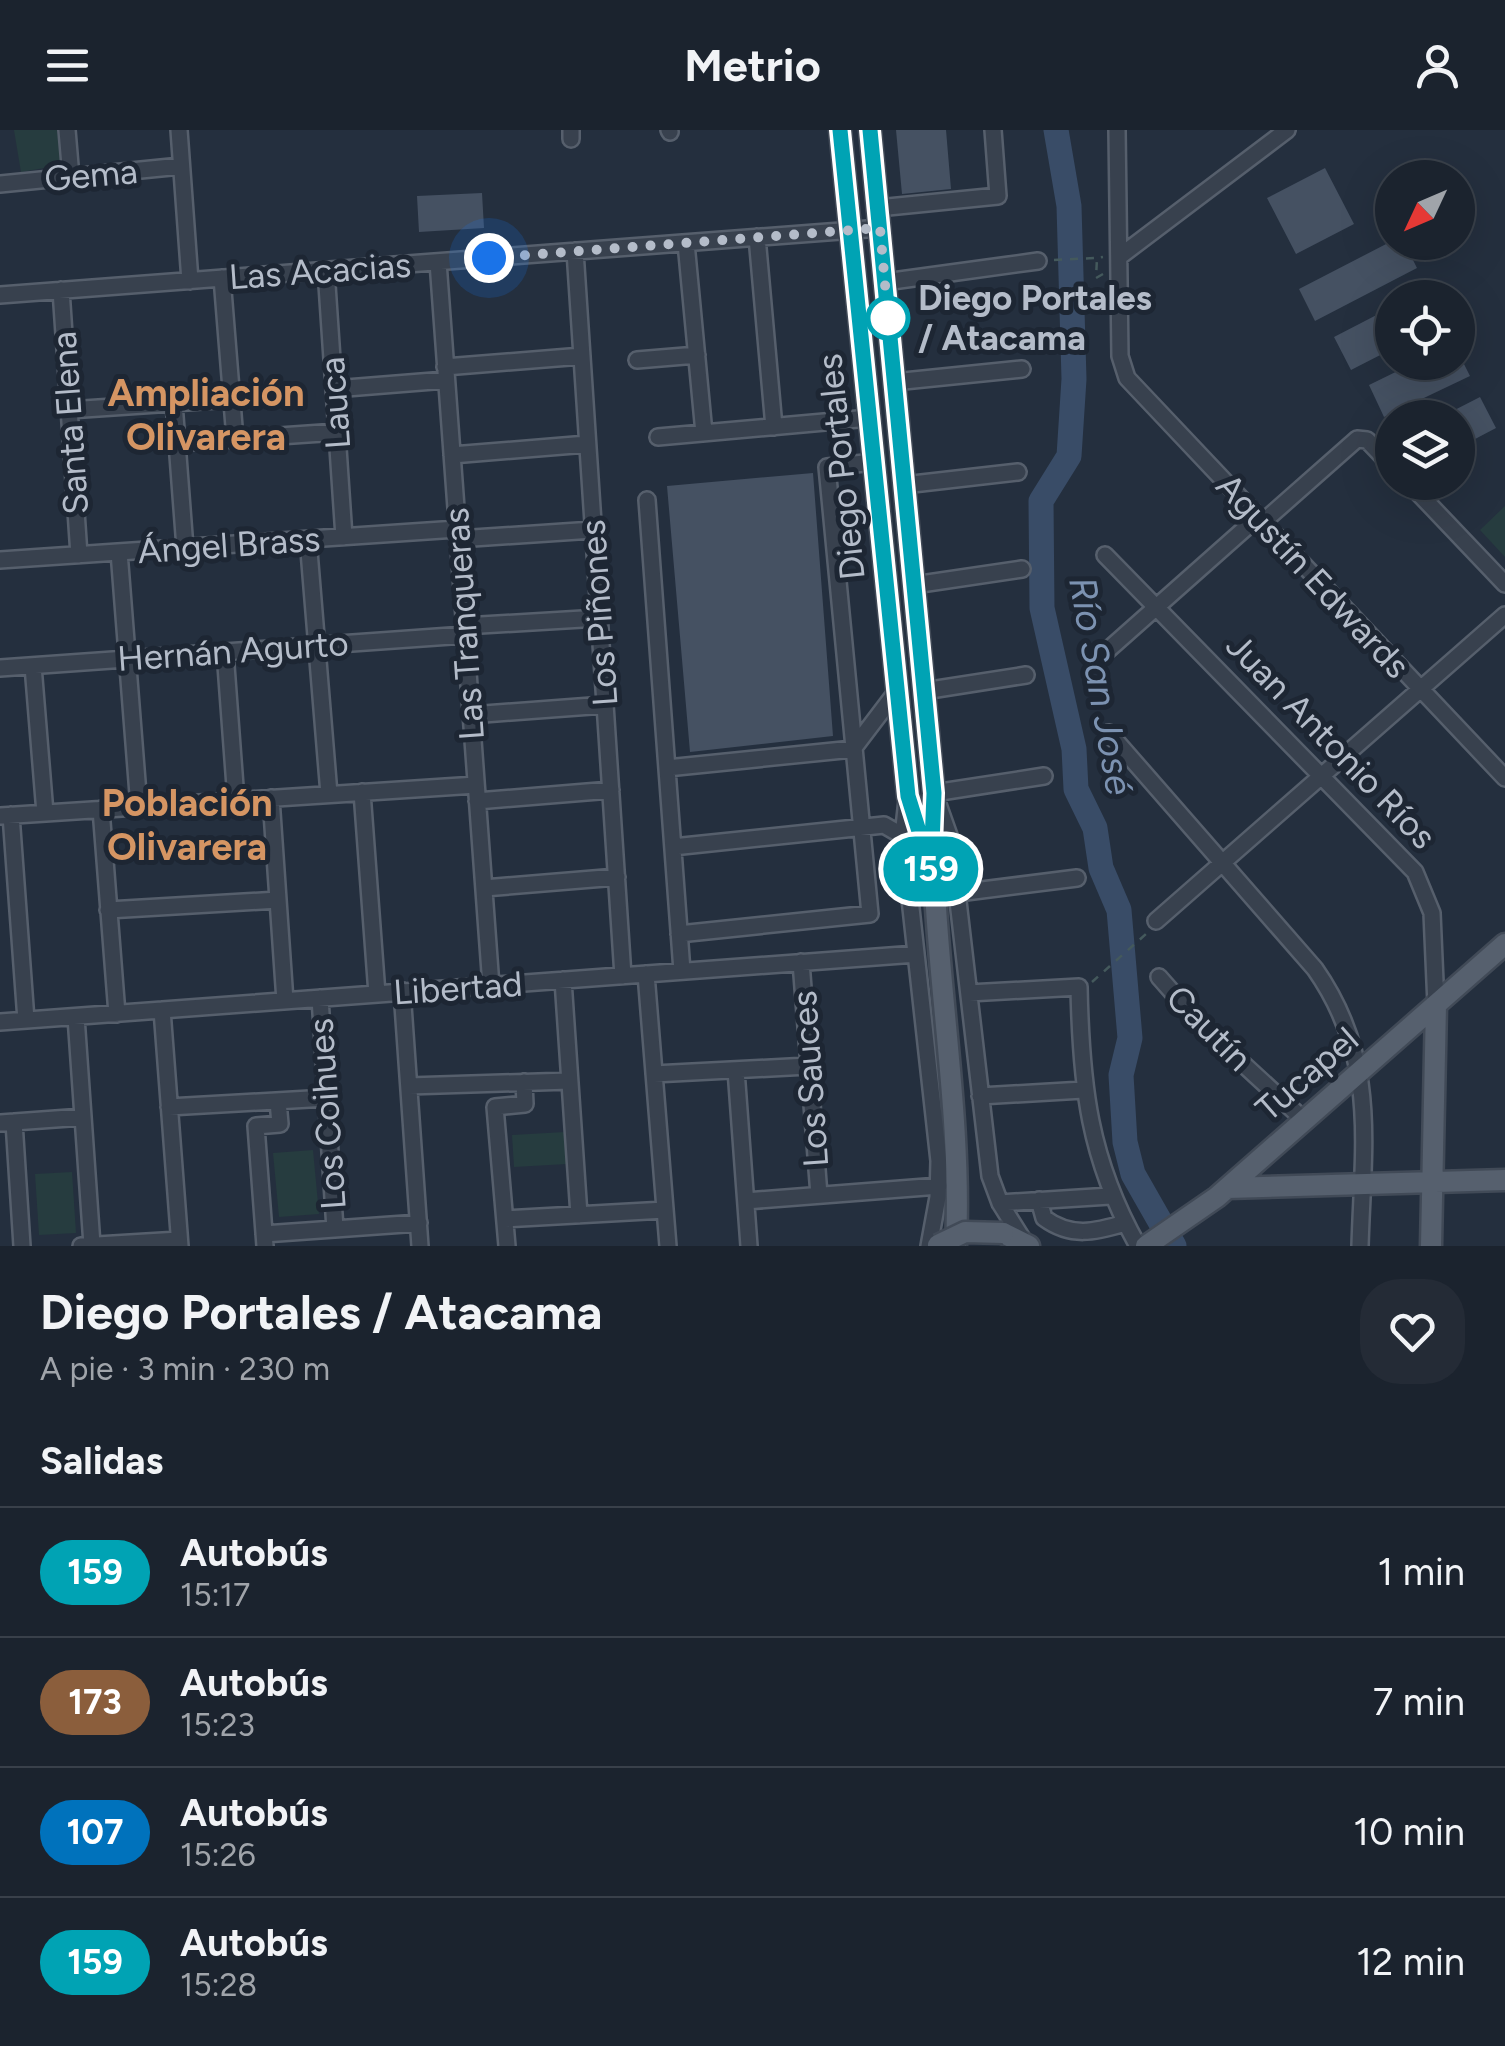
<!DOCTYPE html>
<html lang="es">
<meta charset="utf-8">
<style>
body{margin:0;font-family:Figtree,sans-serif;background:#242b36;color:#f1f3f6;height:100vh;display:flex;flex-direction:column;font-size:38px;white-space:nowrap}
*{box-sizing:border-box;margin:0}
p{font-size:32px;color:#a0a4aa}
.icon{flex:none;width:55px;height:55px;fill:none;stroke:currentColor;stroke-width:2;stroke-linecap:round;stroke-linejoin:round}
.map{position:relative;height:1116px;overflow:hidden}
.sheet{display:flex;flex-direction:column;background:#1b232e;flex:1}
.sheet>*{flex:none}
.badge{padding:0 20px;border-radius:32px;font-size:35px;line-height:65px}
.needle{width:65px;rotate:226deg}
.controls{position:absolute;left:1375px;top:30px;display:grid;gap:20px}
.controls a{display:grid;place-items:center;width:100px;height:100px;border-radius:50%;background:#1b232e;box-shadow:0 10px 40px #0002,0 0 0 2px #39404a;font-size:50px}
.you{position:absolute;width:50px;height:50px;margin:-25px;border:8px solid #fff;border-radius:50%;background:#1a73e8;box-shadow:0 0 0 15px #1a73e833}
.map>.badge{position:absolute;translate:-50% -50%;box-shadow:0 0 0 5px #fff}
h2{padding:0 40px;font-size:38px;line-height:90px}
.round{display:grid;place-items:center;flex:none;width:105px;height:105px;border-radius:40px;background:#242b36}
.head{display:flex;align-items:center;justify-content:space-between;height:170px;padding:0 40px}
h1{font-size:48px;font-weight:700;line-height:75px}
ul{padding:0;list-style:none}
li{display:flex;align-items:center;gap:30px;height:130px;padding:0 40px;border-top:2px solid #39404a}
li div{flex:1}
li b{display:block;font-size:38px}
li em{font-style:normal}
li .badge{min-width:110px;font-weight:700;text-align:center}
header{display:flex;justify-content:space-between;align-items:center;height:130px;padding:0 40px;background:#1b232e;font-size:45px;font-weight:700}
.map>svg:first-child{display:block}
.green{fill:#263c3f}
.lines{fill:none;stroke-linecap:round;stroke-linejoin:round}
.river{stroke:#394c67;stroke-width:25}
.building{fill:#455162}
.minor-casing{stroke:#565f6c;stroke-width:20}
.major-casing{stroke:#414a57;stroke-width:25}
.path{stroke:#44595c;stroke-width:2.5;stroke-dasharray:8 8;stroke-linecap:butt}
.minor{stroke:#38414e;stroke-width:15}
.major{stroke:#56606e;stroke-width:20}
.major-bridge-casing{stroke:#414a57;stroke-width:25;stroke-linecap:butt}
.major-bridge{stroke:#56606e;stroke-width:20}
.line-casing{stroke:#fff;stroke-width:22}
.line{stroke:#00a3b4;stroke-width:15}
.walk{stroke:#b4bcc9;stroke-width:10;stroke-dasharray:0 18}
.stop-dot{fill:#fff;stroke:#00a3b4;stroke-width:5}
.labels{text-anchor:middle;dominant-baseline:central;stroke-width:10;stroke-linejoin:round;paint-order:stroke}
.street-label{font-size:35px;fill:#b4bcc9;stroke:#1d2633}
.stop-label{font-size:35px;font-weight:bold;fill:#b4bcc9;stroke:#1d2633;text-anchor:start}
.neighbourhood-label{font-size:38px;font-weight:bold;fill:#d59563;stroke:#1d2633}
.water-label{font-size:38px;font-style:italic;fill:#7c92b1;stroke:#1d2633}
</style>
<header><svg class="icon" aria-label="menu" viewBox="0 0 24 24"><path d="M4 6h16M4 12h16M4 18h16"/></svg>Metrio<svg class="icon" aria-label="person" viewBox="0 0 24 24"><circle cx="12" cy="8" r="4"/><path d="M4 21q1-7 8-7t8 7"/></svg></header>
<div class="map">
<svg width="1505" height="1116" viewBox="0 0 1505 1116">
<rect width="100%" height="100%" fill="#242f3e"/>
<path class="green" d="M14,0h43l5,35 -41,7z
M1505,376v51l-25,-27z
M565,1002l2,32 -53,3 -2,-32z
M313,1020l6,64 -40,3 -6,-64z
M72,1042l4,61 -37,2 -4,-61z"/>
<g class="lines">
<path class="river" d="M1056,0l13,76 5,173 -5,77 -28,45 1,107 32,141 2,40 19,39 6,40 18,42 11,128 -9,37 4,67 8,32 41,72"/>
</g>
<path class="building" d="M896,0h50l5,59 -49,5z
M1325,38l29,56 -58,30 -29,-56z
M482,63l2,35 -65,4 -2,-36z
M1390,112h14l13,26 -102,53 -16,-32z
M1392,177v42l-41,21 -17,-33z
M1416,232h47l7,14 -86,41 -15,-32z
M1480,267l16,31 -38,20v-30h-19z
M813,343l20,263 -143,16 -23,-266z"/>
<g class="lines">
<g class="minor-casing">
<path id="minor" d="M67,0l4,47
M179,0l11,151
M571,0v9
M669,0l1,2
M1117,0l3,226 7,22 378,400
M0,54l181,-18
M878,78l120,-12 -5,-66
M757,107l17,190
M686,113l18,190
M575,121l48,725
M1119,127l168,-127
M438,132l53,724
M326,140l18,267
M222,148l13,161
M885,152l153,-21
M61,160l18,265
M0,165l880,-67
M637,230l60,-5
M445,237l137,-11
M894,252l128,-13
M334,259l112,-9
M174,273l11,145
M69,280l163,-11
M658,307l211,-19
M177,313l160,-11
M452,325l135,-11
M1408,352l97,102
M904,355l114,-13
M647,370l35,471
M1263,392l94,-83 10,1 25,26
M308,409l21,255
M458,409l135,-9
M119,422l20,255
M1105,425l310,317 17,41 4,92
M0,430l457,-31
M914,455l108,-16
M464,496l135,-8
M225,522l11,148
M1099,528l159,-141
M33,536l12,147
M0,538l465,-33
M924,561l102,-16
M471,585l134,-10
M1109,603l206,236c63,90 48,174 45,277
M667,638l186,-19 44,-58
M362,662l15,202
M271,668l14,203
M907,670l-4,36 36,325 -1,36 -9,49
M477,671l134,-11
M101,679l16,205
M11,685l15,205
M0,686l476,-31
M673,717l211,-22 19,11
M484,758l133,-11
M958,763l119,-15
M108,780l170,-10
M1156,791l349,-306
M679,804l191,-20 -43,-447 47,-5
M801,832l18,233
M646,844l22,272
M1159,847l44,50 101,93
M563,850l16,235
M402,861l18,255
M969,863l110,-6c2,99 10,172 59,259
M320,868l15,231
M162,880l18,236
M76,887l16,228
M0,892l916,-68
M736,940l13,176
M654,944l154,-8
M409,956l160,-5
M980,966l103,-6
M169,977l158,-9
M14,992l8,124
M0,993l83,-6
M1039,1070l5,18c27,20 51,14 81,5
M746,1071l193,-15
M1000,1073l110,-7
M505,1089l160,-9
M264,1104l155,-11
M1025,1113l-25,-40 -10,-27 -39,-335 -17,-48 110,-17
M81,1116l98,-6
M265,1116l-9,-120 24,-2 -2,-23
M507,1116l-12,-139 30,-3 -1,-22"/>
</g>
<g class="major-casing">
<path id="major" d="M840,0l68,666 18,58
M870,0l64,663c-6,151 29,301 22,453
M1227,1058l278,-8
M1003,1103l26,13
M1146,1116l71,-49 288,-253
M1431,1116l5,-241"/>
</g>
<path class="path" d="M1054,130l42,-2
M1103,144l-7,4 1,-20 6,-1
M1092,852l54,-48"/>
<use href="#minor" class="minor"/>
<use href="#major" class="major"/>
<g class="major-bridge-casing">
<path id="major-bridge" d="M938,1115l27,-13 38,1"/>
</g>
<use href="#major-bridge" class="major-bridge"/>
</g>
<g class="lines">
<g class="line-casing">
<path id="line" d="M840,0l68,666 23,74 3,-77 -64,-663"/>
</g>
<use href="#line" class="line"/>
<path class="walk" d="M489,128l391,-30 8,90"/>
</g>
<circle class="stop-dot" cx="888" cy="188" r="20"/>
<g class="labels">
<g class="street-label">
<text transform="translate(91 45) rotate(-5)">Gema</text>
<text transform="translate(320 141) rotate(-4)">Las Acacias</text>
<text transform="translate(335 273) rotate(-94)">Lauca</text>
<text transform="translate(70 293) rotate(-94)">Santa Elena</text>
<text transform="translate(841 337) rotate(-96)">Diego Portales</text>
<text transform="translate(229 415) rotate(-4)">Ángel Brass</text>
<text transform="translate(1313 446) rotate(47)">Agustín Edwards</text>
<text transform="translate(599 483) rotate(-94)">Los Piñones</text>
<text transform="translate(464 494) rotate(-94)">Las Tranqueras</text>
<text transform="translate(233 521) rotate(-4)">Hernán Agurto</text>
<text transform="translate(1331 611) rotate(46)">Juan Antonio Ríos</text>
<text transform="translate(458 858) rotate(-4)">Libertad</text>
<text transform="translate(1209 898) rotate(45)">Cautín</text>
<text transform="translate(1307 944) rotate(-41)">Tucapel</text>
<text transform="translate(810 949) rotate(-94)">Los Sauces</text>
<text transform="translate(327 984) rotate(-94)">Los Coihues</text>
</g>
<g class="stop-label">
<text x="918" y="168">Diego Portales<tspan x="918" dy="40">/ Atacama</tspan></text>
</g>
<g class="neighbourhood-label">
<text x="206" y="263">Ampliación<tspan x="206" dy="44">Olivarera</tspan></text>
<text x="187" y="673">Población<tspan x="187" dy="44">Olivarera</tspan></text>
</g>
<g class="water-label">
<text transform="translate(1101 556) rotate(80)">Río San José</text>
</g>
</g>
</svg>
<div class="controls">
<a><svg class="needle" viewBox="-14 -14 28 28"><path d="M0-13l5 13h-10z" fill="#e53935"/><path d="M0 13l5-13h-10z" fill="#a0a4aa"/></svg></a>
<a><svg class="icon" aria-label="locate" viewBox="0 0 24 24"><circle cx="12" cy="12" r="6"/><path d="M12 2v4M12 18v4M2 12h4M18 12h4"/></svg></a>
<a><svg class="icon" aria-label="layers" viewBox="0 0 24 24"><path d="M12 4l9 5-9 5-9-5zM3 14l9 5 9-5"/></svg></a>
</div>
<div class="you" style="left:489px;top:128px"></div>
<b class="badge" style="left:931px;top:739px;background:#00a3b4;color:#fff">159</b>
</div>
<section class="sheet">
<div class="head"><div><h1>Diego Portales / Atacama</h1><p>A pie · 3 min · 230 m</p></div><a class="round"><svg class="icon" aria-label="heart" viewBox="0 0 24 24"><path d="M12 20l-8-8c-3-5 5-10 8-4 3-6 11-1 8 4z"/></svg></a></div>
<h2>Salidas</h2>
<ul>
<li><span class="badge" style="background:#00a3b4;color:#fff">159</span><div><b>Autobús</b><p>15:17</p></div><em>1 min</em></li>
<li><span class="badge" style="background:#8b5e3c;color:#fff">173</span><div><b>Autobús</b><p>15:23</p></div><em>7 min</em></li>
<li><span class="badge" style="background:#0072bc;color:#fff">107</span><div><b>Autobús</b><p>15:26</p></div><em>10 min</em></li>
<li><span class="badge" style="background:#00a3b4;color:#fff">159</span><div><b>Autobús</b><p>15:28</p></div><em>12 min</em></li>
</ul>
</section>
